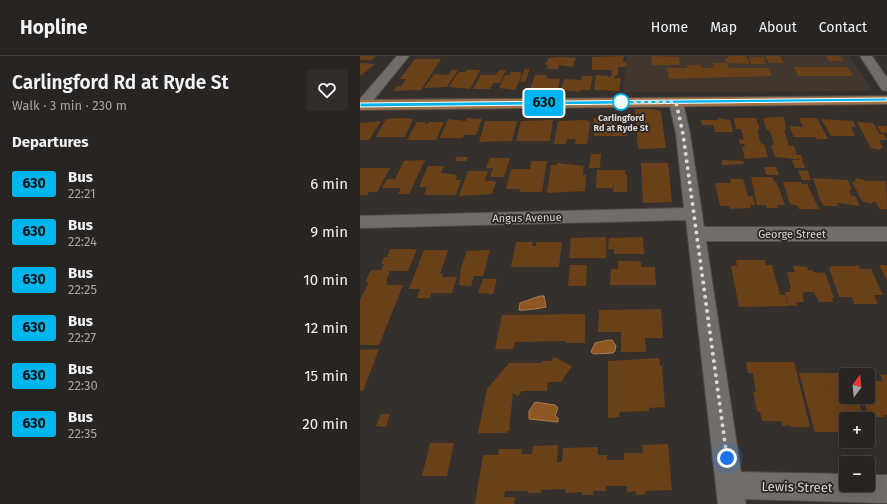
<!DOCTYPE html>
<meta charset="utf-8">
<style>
body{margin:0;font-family:"Fira Sans",sans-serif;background:#302c2a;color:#f1f3f6;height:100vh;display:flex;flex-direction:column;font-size:15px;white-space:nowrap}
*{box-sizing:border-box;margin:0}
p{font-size:13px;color:#a5a4a5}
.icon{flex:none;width:22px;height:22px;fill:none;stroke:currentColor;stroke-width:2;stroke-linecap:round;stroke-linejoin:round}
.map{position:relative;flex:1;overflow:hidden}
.side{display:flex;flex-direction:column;background:#282421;width:360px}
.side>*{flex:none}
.badge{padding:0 8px;border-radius:3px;font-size:14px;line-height:26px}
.needle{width:26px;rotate:15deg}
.fabs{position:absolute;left:479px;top:312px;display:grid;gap:8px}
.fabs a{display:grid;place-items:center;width:36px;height:36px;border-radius:4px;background:#282421;box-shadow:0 4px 16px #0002,0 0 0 1px #44413f;font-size:20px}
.you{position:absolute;width:20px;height:20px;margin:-10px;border:3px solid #fff;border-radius:50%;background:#1a73e8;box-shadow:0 0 0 6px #1a73e833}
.map>.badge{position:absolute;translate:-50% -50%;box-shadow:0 0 0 2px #fff}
h2{padding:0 12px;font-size:15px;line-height:36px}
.round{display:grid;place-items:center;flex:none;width:42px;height:42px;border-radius:4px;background:#302c2a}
.overview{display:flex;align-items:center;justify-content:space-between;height:68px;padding:0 12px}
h1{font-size:19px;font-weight:600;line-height:30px}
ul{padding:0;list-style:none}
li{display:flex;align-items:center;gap:12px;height:48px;padding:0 12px}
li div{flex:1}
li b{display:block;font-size:15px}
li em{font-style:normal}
li .badge{min-width:44px;font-weight:700;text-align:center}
header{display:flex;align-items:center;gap:24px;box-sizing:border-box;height:56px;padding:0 20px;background:#282421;border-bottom:1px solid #44413f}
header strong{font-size:19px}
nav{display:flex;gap:22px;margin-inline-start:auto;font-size:14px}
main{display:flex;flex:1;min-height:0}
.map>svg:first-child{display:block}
.built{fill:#41372e}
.water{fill:#8e5721;stroke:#a57d57}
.building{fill:#6a4018}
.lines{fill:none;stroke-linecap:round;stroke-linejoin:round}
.minor-casing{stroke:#514d4a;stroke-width:2}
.major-casing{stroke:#514d4a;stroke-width:2}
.minor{fill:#726d68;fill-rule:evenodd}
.major{fill:#9e7146;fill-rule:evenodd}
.line{fill:#00b5ef;stroke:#fff}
.walk{stroke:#dad7d5;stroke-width:4;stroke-dasharray:0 7.2}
.stop-dot{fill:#fff;stroke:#00b5ef;stroke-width:2}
.labels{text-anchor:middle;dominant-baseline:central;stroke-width:3.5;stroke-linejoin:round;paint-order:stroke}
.far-stop-label{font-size:9px;font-weight:bold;fill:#dad7d5;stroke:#2b2622}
.street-label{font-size:11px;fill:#dad7d5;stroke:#2b2622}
.near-street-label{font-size:13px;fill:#dad7d5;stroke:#2b2622}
</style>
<header>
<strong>Hopline</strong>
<nav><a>Home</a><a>Map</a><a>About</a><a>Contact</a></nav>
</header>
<main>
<section class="side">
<div class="overview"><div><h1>Carlingford Rd at Ryde St</h1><p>Walk · 3 min · 230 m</p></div><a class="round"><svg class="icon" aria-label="heart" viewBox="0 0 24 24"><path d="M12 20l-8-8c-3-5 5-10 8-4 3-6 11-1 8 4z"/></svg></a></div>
<h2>Departures</h2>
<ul>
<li><span class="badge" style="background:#00b5ef;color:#111">630</span><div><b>Bus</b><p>22:21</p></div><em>6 min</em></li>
<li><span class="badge" style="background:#00b5ef;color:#111">630</span><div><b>Bus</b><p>22:24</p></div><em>9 min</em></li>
<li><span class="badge" style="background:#00b5ef;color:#111">630</span><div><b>Bus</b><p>22:25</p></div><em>10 min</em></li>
<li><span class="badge" style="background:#00b5ef;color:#111">630</span><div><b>Bus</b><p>22:27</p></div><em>12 min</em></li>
<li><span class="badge" style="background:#00b5ef;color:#111">630</span><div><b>Bus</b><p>22:30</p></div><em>15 min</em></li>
<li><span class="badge" style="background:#00b5ef;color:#111">630</span><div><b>Bus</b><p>22:35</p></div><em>20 min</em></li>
</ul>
</section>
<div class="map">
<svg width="527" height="448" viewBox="0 0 527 448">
<rect width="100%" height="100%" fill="#35302c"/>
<path class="built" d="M267,0h222l23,33 -4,2 -245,1z"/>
<path class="water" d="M180,240h4l2,11c-3,1 -24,4 -27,3l1,-7z
M248,284h4l4,6 -1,5 -2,2 -19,1 -3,-2 4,-9z
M175,346l20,3 3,3 -3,8 3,2v4l-29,-3v-8z"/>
<path class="building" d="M0,0h16l-4,4h-12z
M264,0l-1,6h3v5h-8v7l-5,4h8l-2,13 -25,-1 2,-15 12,1v1l4,-1 -1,-5 3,-1h-22v-13z
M291,0l28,1 1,8h-28z
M368,0h18l3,8 -22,-1 2,5h39l4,8 -103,3 -2,-11h20v-3h14l1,3h12l-2,-5h15l-2,-5h4z
M405,0h15l4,7h-15z
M466,0h14l3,5h-14z
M389,1h15l2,7h-15z
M189,2l10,-1 17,1 -4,9 -13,-2 -1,4h-11l1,-4h-3z
M55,3h26l-20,31 -27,1 3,-5h4l5,-7h-6z
M0,7l15,1 -13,11h-2z
M434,11h53l6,9h-55z
M165,13h5l-5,13 -5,-1z
M92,14h6l-11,17 -23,1 10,-14 14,1z
M107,14h13l-10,19 -21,-2 8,-13 2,-2h6z
M139,14h7l-6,13h-7l-3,6h-17l8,-14h15z
M151,16h10l-1,3h2l-7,15 -16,-2 6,-13h5z
M175,19h12l-1,3 14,1 -2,10h-8l-1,1 -19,-1z
M222,20h11l-3,14h-9l-1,2 -19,-2 2,-9 3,-2 15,1z
M275,53h19l7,3 5,36 -28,1z
M417,61h7l2,13h-2l5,16h5l3,9h4l2,5 -28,-3 -4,-12h3l-3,-12 -5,-4 -3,-11z
M45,62l8,1 -8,18h-29l10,-18z
M107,62l15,1 -6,16h-12l-1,3h-23l8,-19 18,2z
M233,62h33l1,18h-33z
M357,62l13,2 3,12h-18l-2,-7h-11l-1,-5h17z
M374,62h22l4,11h-2v4l2,8 2,4 2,-1 4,13 -23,2 -3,-12h3l-1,-3h-4l-1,-5 5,1 -3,-11h-5z
M439,62h18l11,21h-11l-1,-2h-22l-5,-11 14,1z
M461,63l32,2 3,6h-5l4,9h-24z
M193,64l-3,21h-34l5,-20z
M224,64l6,2 -3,22h-12l1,-5h-9l-1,5h-12l4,-23z
M21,65l-12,19h-9v-17z
M125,65h32l-5,20 -33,1z
M57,66h9l-2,2h4l1,-2h15l-8,18h-29z
M497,66l16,1 7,11h3l4,6h-8l4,8h-3l1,2 -10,-2z
M517,70h10v7h-6z
M231,98h10l-1,14h-11z
M97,101h11l-2,4h-11z
M130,102h20l-6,19h-14l3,-9h-7z
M65,104l-16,34h-11l3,-6h-19l5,-9h8l9,-18z
M362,104l21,1 1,3 -22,1z
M432,104h10l3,8h-10z
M171,105h16l-5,31h-22v-3h-14l5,-20h19z
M197,107l27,3 -1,9h3l-1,16 -38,2 4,-28h6z
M281,107h27l4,39 -29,1z
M68,110h16l-3,7 16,2 -1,5h5l-5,15h-32l3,-8h-8z
M404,111h12l3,8h-13z
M0,112h30l-13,24h-8l-2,3h-7z
M237,114h28v5h2v17h-14l1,-8 -2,4h-16z
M438,114l10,1 3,9h-9z
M108,115h20l-3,10h10l1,2 -4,11 -33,2z
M391,121h21l6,9 7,19h-8l1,3h-11l-1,-3h-9z
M453,122l35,2 4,10h-3l2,6h4l5,10 -21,-3h-2l1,3h-14l-4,-6z
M496,122l11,3h19l1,28h-7l-4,-7h-4l-1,2 -9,-3 -10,-19h3z
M370,123h13l5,17h5l2,9h-5l1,3 -21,1 -1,-3h-9l-5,-23h16z
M423,126h18v2h6l12,25h-20l-1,-3 -8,-2z
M246,181v21h-37l2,-20z
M283,181l1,17h-30v-5h-6l1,-11z
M156,186h17l-1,4h4v-4h26l-3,25h-48z
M30,193h27l-9,22h-18l-4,10h2l-2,4h17l-24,60h-19v-45l9,-18h-4l6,-12h10l3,-6h-3l3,-7h3z
M64,194h24l-8,24h3l-1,3h15l-5,16h-21l-1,5h-13l3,-9h-11z
M130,194l-7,26h-9l-3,10 -12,-1 2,-18 6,-16z
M376,204h29l1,5h6l8,30h5l3,11 -49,1 -8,-41h6z
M258,205h19l4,1v5h14l1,18h-46l1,-16h7z
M210,209h17l-1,21h-18z
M519,209h8v16z
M433,210l14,1 1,3h5v2l12,1 9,25h-2l1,4h-14l-5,-10h-11l1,2h-2l2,8h-8l1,4 -9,-1 -3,-13h5l-1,-4 2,1 -4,-17h8z
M473,210h26l1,3h11l12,26h-9l4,9h-24l-2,-7h-13l-10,-29z
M123,223h14l-4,15 -15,-1z
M301,253l2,29h-18l1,14h-25v-20h-23l1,-22z
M225,258v29h-19v-2l-51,1 -2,7h-18l7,-34z
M19,293l-16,42h-3v-41z
M194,301l18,9 -11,16h-13l-1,9h-25l-4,5 -5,-3 -4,38h-2v2h-29l9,-44 22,-26h33v-2h9z
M299,302l1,8h2l3,41 -16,1v3l-30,1 1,5 -12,1v-57z
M386,306h48l16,65h-19l-1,-2 -8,1 -1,-5h-19l-2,-9 -3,-1 -4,-19h3l-3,-19h-5z
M439,317h49l1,2h-3v22h11l7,22h-18v13h-31z
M520,318l7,1v40h-4l1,2h-15l-7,-20h6v-22l9,6h6z
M21,358h9l-4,13 -10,-1z
M70,387h24l-7,33h-25z
M308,388l4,46 -27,1 1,3 -10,1v-4l-9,1v-6h-21v5h-13v4h-11v-3l-17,1 1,-4 -25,1v3h-13v-2h-23l-1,6h11l-1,7h-39l8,-49h15l1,-6h23l-1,5h11l1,-8 25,-1 -1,17h5l1,-14 35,-1v8h9v5h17v-7h19l-1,-8z"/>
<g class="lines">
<g class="minor-casing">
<path id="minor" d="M37,0h12l-42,52 -7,1v-10z
M500,0h12l15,22v13l-5,-1z
M316,42l5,1 2,3 7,32 14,93h183v14h-181l35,231 105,2v11h22v-10h19v28l-142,-4 1,5h-28l-32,-284 -326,8v-12l324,-8 -8,-74 -7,-32 2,-3z"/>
</g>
<g class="major-casing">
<path id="major" d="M527,40v8l-527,6v-10z"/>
</g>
<use href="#minor" class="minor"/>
<use href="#major" class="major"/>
</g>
<path class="line" d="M527,42v3l-527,6v-4z"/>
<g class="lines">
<path class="walk" d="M261,46h55l7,32 44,324"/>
</g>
<circle class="stop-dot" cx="261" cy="46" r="8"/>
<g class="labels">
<g class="far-stop-label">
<text x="261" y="62">Carlingford<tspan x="261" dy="10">Rd at Ryde St</tspan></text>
</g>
<g class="street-label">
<text transform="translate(167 162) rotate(-1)">Angus Avenue</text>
<text x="432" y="178">George Street</text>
</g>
<g class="near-street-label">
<text transform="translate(437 431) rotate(1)">Lewis Street</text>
</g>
</g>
</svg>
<div class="fabs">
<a><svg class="needle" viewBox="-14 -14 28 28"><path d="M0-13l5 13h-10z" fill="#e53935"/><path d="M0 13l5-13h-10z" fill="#a5a4a5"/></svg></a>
<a>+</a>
<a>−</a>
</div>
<div class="you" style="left:367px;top:402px"></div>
<b class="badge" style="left:184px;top:47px;background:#00b5ef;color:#111">630</b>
</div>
</main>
